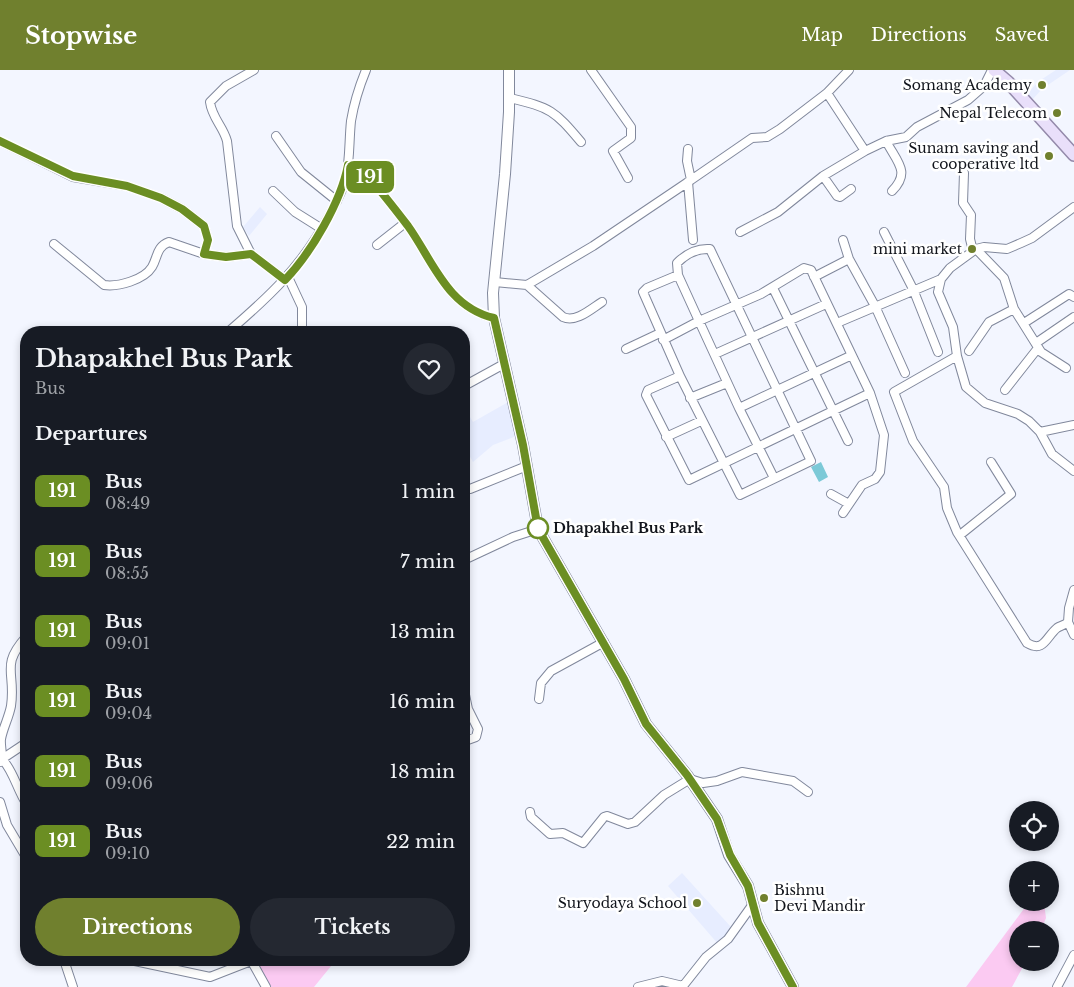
<!DOCTYPE html>
<meta charset="utf-8">
<style>
body{margin:0;font-family:"Libre Baskerville",serif;background:#242831;color:#f1f3f6;height:100vh;display:flex;flex-direction:column;font-size:19px;white-space:nowrap}
*{box-sizing:border-box;margin:0}
p{font-size:16px;color:#9ea1a6}
.icon{flex:none;width:28px;height:28px;fill:none;stroke:currentColor;stroke-width:2;stroke-linecap:round;stroke-linejoin:round}
.map{position:relative;flex:1;overflow:hidden}
.details{position:absolute;left:20px;top:256px;width:450px;height:640px;display:flex;flex-direction:column;background:#171b24;border-radius:20px;box-shadow:0 2px 8px #0003}
.details>*{flex:none}
.badge{padding:0 10px;border-radius:8px;font-size:18px;line-height:32px}
.tools{position:absolute;left:1009px;top:731px;display:grid;gap:10px}
.tools a{display:grid;place-items:center;width:50px;height:50px;border-radius:50%;background:#171b24;box-shadow:0 2px 8px #0003;font-size:25px}
.map>.badge{position:absolute;translate:-50% -50%;box-shadow:0 0 0 2px #fff}
h2{padding:0 15px;font-size:19px;line-height:45px}
.round{display:grid;place-items:center;flex:none;width:52px;height:52px;border-radius:26px;background:#242831}
.head{display:flex;align-items:center;justify-content:space-between;height:85px;padding:0 15px}
h1{font-size:24px;font-weight:800;line-height:38px}
.action{display:flex;gap:10px;margin-top:auto;padding:10px 15px}
.action a{flex:1;height:58px;border-radius:30px;background:#70802e;color:#fff;font-size:20px;font-weight:800;line-height:58px;text-align:center}
.action a+a{background:#242831;color:#f1f3f6}
ul{padding:0;list-style:none}
li{display:flex;align-items:center;gap:15px;height:70px;padding:0 15px}
li div{flex:1}
li b{display:block;font-size:19px}
li em{font-style:normal}
li .badge{min-width:55px;font-weight:700;text-align:center}
header{display:flex;align-items:center;gap:30px;box-sizing:border-box;height:70px;padding:0 25px;background:#70802e;color:#fff}
header strong{font-size:24px}
nav{display:flex;gap:28px;margin-inline-start:auto;font-size:18px}
.map>svg:first-child{display:block}
.built{fill:#e7edff}
.green{fill:#fbcaf2}
.water{fill:#7cc9d7}
.lines{fill:none;stroke-linecap:round;stroke-linejoin:round}
.street-casing{stroke:#81889c;stroke-width:10}
.secondary-casing{stroke:#81889c;stroke-width:12}
.primary-casing{stroke:#948aaa;stroke-width:14}
.street{stroke:#fff;stroke-width:8}
.secondary{stroke:#fff;stroke-width:10}
.primary{stroke:#e9dffa;stroke-width:11}
.line-casing{stroke:#fff;stroke-width:11}
.line{stroke:#6b8e23;stroke-width:8}
.poi-dot{fill:#70802e;stroke:#fff;stroke-width:2}
.stop-dot{fill:#fff;stroke:#6b8e23;stroke-width:2.5}
.labels{text-anchor:middle;dominant-baseline:central;stroke-width:5;stroke-linejoin:round;paint-order:stroke}
.poi-label{font-size:14px;fill:#12151c;stroke:#fff;text-anchor:end}
.stop-label{font-size:14px;font-weight:bold;fill:#12151c;stroke:#fff;text-anchor:start}
</style>
<header>
<strong>Stopwise</strong>
<nav><a>Map</a><a>Directions</a><a>Saved</a></nav>
</header>
<div class="map">
<svg width="1074" height="917" viewBox="0 0 1074 917">
<rect width="100%" height="100%" fill="#f3f6ff"/>
<path class="built" d="M1056,0h14l-28,19 -9,10 -6,-5 12,-13z
M260,137l7,7 -18,22 -6,-9z
M510,331l9,34 -26,10 -20,17 -9,-16v-39l9,15z
M682,803l49,54 -1,7 -12,10 -50,-58z"/>
<path class="green" d="M1029,832l15,1 2,15 -5,12h-23v32l7,1 -13,24h-46z
M254,890h82l-22,27h-43z"/>
<path class="water" d="M821,392l7,15 -9,5 -8,-15z"/>
<g class="lines">
<g class="street-casing">
<path id="street" d="M254,0l-28,16 -16,16c2,16 13,24 17,39l10,85 14,28 34,26
M591,0l40,57v11l-18,13 15,27
M827,23l38,58
M510,28c41,10 44,12 71,44
M276,66l25,36 36,29
M0,71l73,36 54,9 34,12 21,11 22,17 4,14 -4,14 22,3 25,-3
M886,71c11,21 25,31 6,50
M348,95c15,4 20,11 29,22 11,13 21,26 31,39 25,35 39,81 86,92
M964,103l-1,30 8,12 -1,24 3,12
M823,106l14,20 3,1 11,-8
M691,110l61,-42 15,-1 13,-8 47,-36 22,-23
M688,112l5,58
M273,121l22,21 27,17
M1074,137l-42,31 -11,5 -14,6 -23,-2 -8,2 -26,19 -9,11 -3,13 15,35 4,29 -63,36 19,49 31,46 3,21 10,24 70,111c17,10 19,-6 30,-15 3,-2 8,-3 11,-6l1,-14 5,-18
M740,162l38,-20 45,-36 42,-25 21,-10 20,-4 11,-10 51,-27 16,-14 8,-16
M884,162l29,57 25,63
M843,170l6,19 26,47 30,67
M54,174l50,41c14,2 40,-5 48,-18 6,-10 4,-20 17,-25l35,12
M377,175l28,-22
M976,179l28,29 10,31 27,43 25,16
M678,205l-1,-12c8,-8 20,-15 33,-14l101,212 -71,34 -60,-119
M288,207l14,30v25
M814,207l35,-18
M495,212l32,3 36,32c13,6 28,-8 39,-15
M527,215l66,-39 98,-66 -4,-19 1,-12
M773,218l75,153
M837,253l104,-44
M1024,253l45,-29 5,3
M228,262c42,-36 74,-66 101,-116 6,-12 14,-25 17,-38 4,-19 3,-38 5,-57 3,-18 8,-34 15,-51
M663,270l36,-19 40,87
M1036,273l38,-26
M626,279l34,-16
M969,281l20,-29 25,-13
M715,284l111,-50
M957,286l9,31 19,16 33,11 11,7 11,11 12,22 22,17
M464,316l40,-22
M1005,320l33,-42
M690,328l37,-15
M1040,362l34,-7
M666,367l35,-16
M774,408l-35,-70 111,-52
M470,419l57,-23
M831,424l18,10
M843,443l19,-28 13,-6 5,-7 4,-37 -14,-42 -59,-123 -7,-2 -43,26 -62,27 -21,-46 -31,13 -4,4 37,84 -32,14 -2,5 43,85 181,-87
M960,465l51,-41 -20,-32
M464,490l49,-23 25,-8
M464,536v4
M1068,552l6,13
M464,620l4,19 10,20 -2,8 -11,4
M539,629l2,-16 10,-12 53,-29
M26,673l-24,16c11,11 15,30 24,44
M0,692c4,-7 0,-15 1,-23 2,-11 8,-22 10,-33 5,-34 -11,-40 15,-69
M0,732l7,23 19,32
M530,742l1,5 19,17 13,-1 20,10 21,-26 3,-1 21,8 7,-2 29,-27 26,-16 13,4 14,-2 25,-9 51,9 15,11
M64,890l9,27
M130,890l80,17 41,-16
M251,890l15,27
M638,917l24,-6 21,5 23,-29 22,-18 25,-35
M1057,917l17,-32"/>
</g>
<g class="secondary-casing">
<path id="secondary" d="M509,0v42l-4,62 -12,119 1,25 29,127 15,84 86,150 22,45 41,51 30,44 12,36 19,31 10,37 35,64"/>
</g>
<g class="primary-casing">
<path id="primary" d="M994,0l14,12 66,73"/>
</g>
<use href="#street" class="street"/>
<use href="#secondary" class="secondary"/>
<use href="#primary" class="primary"/>
</g>
<g class="lines">
<g class="line-casing">
<path id="line" d="M0,71l73,35 54,10 34,12 21,11 22,17 4,14 -4,14 22,3 25,-3 34,26c26,-27 56,-78 63,-115 15,4 20,11 29,22 11,13 21,26 31,39 25,35 39,81 86,92l29,127 15,84 86,150 22,45 41,51 30,44 13,36 18,31 10,37 35,64"/>
</g>
<use href="#line" class="line"/>
</g>
<g class="poi-dot">
<circle cx="1042" cy="15" r="5"/>
<circle cx="1057" cy="43" r="5"/>
<circle cx="1049" cy="86" r="5"/>
<circle cx="972" cy="179" r="5"/>
<circle cx="764" cy="828" r="5"/>
<circle cx="697" cy="833" r="5"/>
</g>
<circle class="stop-dot" cx="538" cy="458" r="10"/>
<g class="labels">
<g class="poi-label">
<text x="1032" y="15">Somang Academy</text>
<text x="1047" y="43">Nepal Telecom</text>
<text x="1039" y="78">Sunam saving and<tspan x="1039" dy="16">cooperative ltd</tspan></text>
<text x="962" y="179">mini market</text>
<text x="774" y="820" text-anchor="start">Bishnu<tspan x="774" dy="16">Devi Mandir</tspan></text>
<text x="687" y="833">Suryodaya School</text>
</g>
<g class="stop-label">
<text x="553" y="458">Dhapakhel Bus Park</text>
</g>
</g>
</svg>
<div class="tools">
<a><svg class="icon" aria-label="locate" viewBox="0 0 24 24"><circle cx="12" cy="12" r="6"/><path d="M12 2v4M12 18v4M2 12h4M18 12h4"/></svg></a>
<a>+</a>
<a>−</a>
</div>
<b class="badge" style="left:370px;top:107px;background:#6b8e23;color:#fff">191</b>
<section class="details">
<div class="head"><div><h1>Dhapakhel Bus Park</h1><p>Bus</p></div><a class="round"><svg class="icon" aria-label="heart" viewBox="0 0 24 24"><path d="M12 20l-8-8c-3-5 5-10 8-4 3-6 11-1 8 4z"/></svg></a></div>
<h2>Departures</h2>
<ul>
<li><span class="badge" style="background:#6b8e23;color:#fff">191</span><div><b>Bus</b><p>08:49</p></div><em>1 min</em></li>
<li><span class="badge" style="background:#6b8e23;color:#fff">191</span><div><b>Bus</b><p>08:55</p></div><em>7 min</em></li>
<li><span class="badge" style="background:#6b8e23;color:#fff">191</span><div><b>Bus</b><p>09:01</p></div><em>13 min</em></li>
<li><span class="badge" style="background:#6b8e23;color:#fff">191</span><div><b>Bus</b><p>09:04</p></div><em>16 min</em></li>
<li><span class="badge" style="background:#6b8e23;color:#fff">191</span><div><b>Bus</b><p>09:06</p></div><em>18 min</em></li>
<li><span class="badge" style="background:#6b8e23;color:#fff">191</span><div><b>Bus</b><p>09:10</p></div><em>22 min</em></li>
</ul>
<div class="action"><a>Directions</a><a>Tickets</a></div>
</section>
</div>
